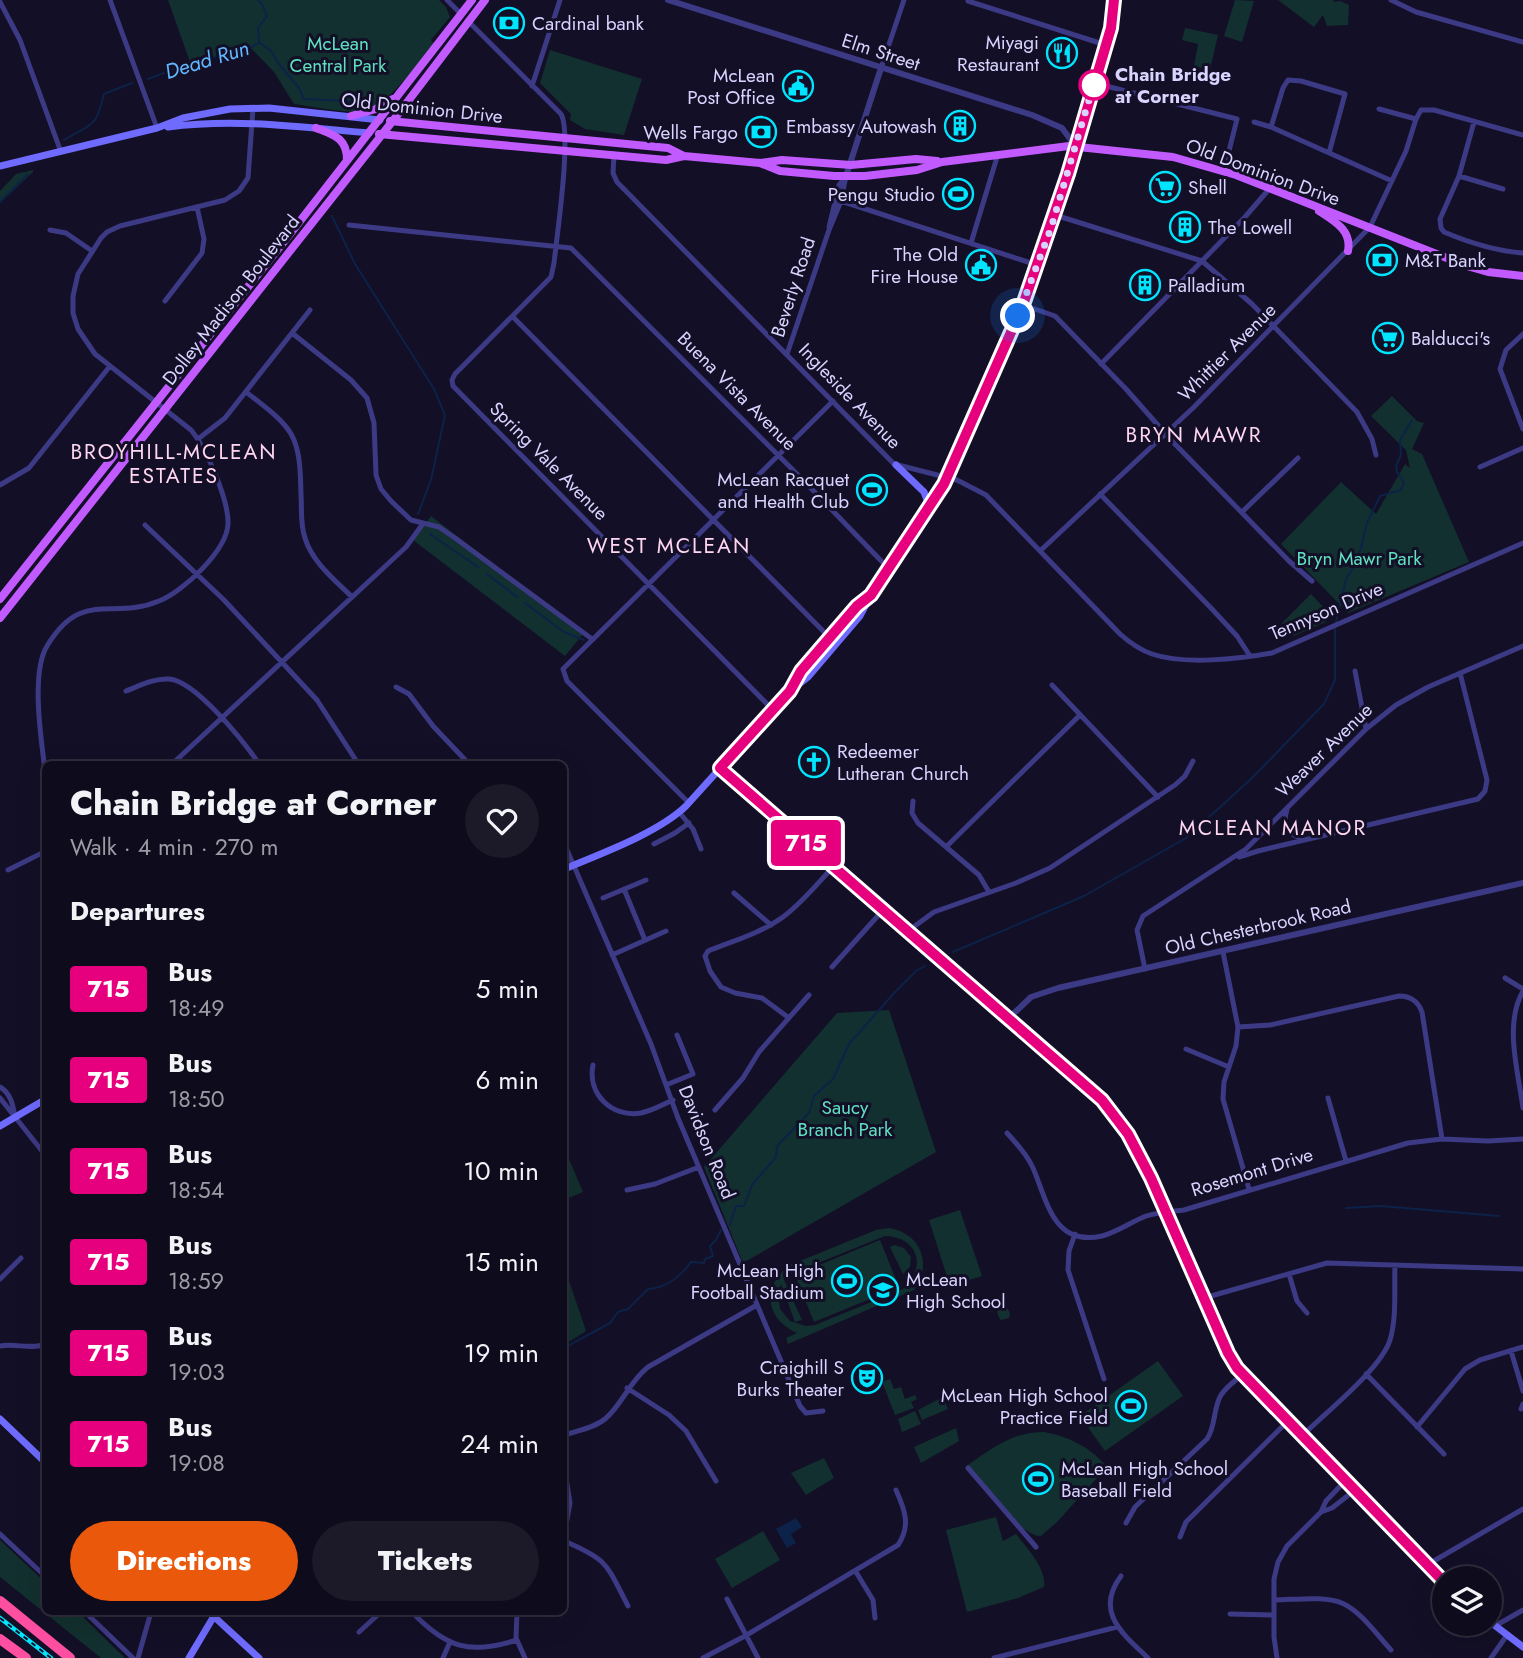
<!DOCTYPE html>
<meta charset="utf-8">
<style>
body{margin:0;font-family:Jost,sans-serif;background:#1c1929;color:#f1f3f6;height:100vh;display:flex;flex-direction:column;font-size:26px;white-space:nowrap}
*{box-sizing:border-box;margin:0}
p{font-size:23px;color:#9b9ba3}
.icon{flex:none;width:38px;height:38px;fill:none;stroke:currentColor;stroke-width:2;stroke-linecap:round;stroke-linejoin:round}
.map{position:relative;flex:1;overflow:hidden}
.sheet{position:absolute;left:42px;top:761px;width:525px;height:854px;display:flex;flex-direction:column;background:#0e0b1c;border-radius:10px;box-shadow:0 7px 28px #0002,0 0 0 2px #2e2b3b}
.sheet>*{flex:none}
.badge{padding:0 14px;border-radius:5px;font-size:24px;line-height:46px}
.buttons{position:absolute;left:1432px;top:1566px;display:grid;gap:14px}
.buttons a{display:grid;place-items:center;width:70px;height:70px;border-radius:50%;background:#0e0b1c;box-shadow:0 7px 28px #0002,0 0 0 2px #2e2b3b;font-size:35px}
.you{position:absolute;width:35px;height:35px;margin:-18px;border:5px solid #fff;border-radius:50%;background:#1a73e8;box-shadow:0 0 0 10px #1a73e833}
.map>.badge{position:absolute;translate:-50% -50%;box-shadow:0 0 0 4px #fff}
h2{padding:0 28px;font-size:26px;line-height:63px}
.round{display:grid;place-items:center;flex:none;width:74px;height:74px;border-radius:37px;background:#1c1929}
.headline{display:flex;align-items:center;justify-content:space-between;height:119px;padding:0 28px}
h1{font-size:33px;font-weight:800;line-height:52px}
.button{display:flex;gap:14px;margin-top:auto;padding:14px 28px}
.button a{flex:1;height:80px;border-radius:42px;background:#ea580c;color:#fff;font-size:28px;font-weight:800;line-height:80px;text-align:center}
.button a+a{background:#1c1929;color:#f1f3f6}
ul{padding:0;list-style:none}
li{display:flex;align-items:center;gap:21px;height:91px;padding:0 28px}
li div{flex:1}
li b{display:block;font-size:26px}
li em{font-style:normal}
li .badge{min-width:77px;font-weight:700;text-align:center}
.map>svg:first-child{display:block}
.green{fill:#12302f;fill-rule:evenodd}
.water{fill:#0c2248}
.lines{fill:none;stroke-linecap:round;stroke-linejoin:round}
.stream{stroke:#0c2248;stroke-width:2}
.minor{stroke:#3d3a85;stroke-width:5}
.tertiary{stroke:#3d3a85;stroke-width:6}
.secondary{stroke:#6f6bff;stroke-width:7}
.primary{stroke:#c25bff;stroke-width:8}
.motorway{stroke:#ff4fa3;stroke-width:10}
.rail-casing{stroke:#00e5ff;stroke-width:4.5}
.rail{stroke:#130f26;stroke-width:2;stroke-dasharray:5;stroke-linecap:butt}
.line-casing{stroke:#fff;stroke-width:16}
.line{stroke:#e6007e;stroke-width:10}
.walk{stroke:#d9d4ff;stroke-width:7;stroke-dasharray:0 12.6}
.stop-dot{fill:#fff;stroke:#e6007e;stroke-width:3.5}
.labels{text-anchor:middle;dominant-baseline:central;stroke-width:6;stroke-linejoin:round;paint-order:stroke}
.poi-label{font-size:19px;fill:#d9d4ff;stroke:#130f26;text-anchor:end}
.park-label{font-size:19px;fill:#5fe0c0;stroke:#130f26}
.street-label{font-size:19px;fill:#d9d4ff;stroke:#130f26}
.stop-label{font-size:19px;font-weight:bold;fill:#d9d4ff;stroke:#130f26;text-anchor:start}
.water-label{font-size:21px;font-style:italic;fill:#62b6ff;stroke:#130f26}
.neighbourhood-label{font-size:21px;letter-spacing:2px;fill:#ffd6f0;stroke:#130f26}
</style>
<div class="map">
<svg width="1523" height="1658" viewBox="0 0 1523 1658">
<rect width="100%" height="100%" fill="#130f26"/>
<path class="green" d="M168,0h271l7,7 4,10 -19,23 3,3c-13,16 -45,60 -64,67 -13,6 -60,-4 -76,-6l-20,-32 -27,-28 -28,7 -4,6 -24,8z
M1235,0l19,1 -12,41 -18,-6z
M1278,0h56l-1,2 7,-1 9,4 -1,20 -21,1 -4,-11 -9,12z
M1185,28l33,7 -8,35 -16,-4 4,-22 -16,-4z
M550,50l92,29 -18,56 -39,-6 -15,-9 1,-6 -31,-31z
M33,170v2l-33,31v-12l16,-17z
M1392,396l25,25 7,2 -12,26 10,5 47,108 -121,51 -67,-69 60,-62 35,32 29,-50 5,4 -4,-18 -35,-34z
M431,516l153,117 -19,23 -152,-116z
M1311,594l18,19v5l-3,4 -32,14 -12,-13z
M889,1010l47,142 -193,111 -39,-96 133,-154z
M564,1147l19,45 -19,8z
M960,1210l22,66 -32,10 -21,-66z
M889,1228c32,5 44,37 25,62l-126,54 -2,-6 11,-5c-32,-14 -36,-47 -7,-68l86,-35zM885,1236c34,1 42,32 18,53l-88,36 -9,1 -16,-5 -10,-12 -2,-17 3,-8 14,38 7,-2 -18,-40 4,-5z
M880,1240l19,47 -85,35 -19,-47z
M894,1245l10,3 7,9 -1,10 -7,7 -13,-27z
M564,1266l22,65 -22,14z
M1000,1295l10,18 -1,5 -8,2c-5,-5 -6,-19 -1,-25z
M1158,1361l25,35 -78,55 -25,-35z
M890,1379l4,10 7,-2 4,12 10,-4 2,4 -6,3 3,6 -19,7 -13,-33z
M943,1397l5,12 -26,11 -4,-10z
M915,1411l6,13 -19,8 -4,-13z
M956,1428l3,13 -38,22 -7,-16z
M1044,1432c26,5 46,15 63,35l-50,55 -16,14c-23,0 -58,-54 -73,-71 25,-18 45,-33 76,-33z
M824,1458l10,20 -28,17 -15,-22z
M996,1517l7,24 13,-7c11,14 31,35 28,53l-26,11 -51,14 -21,-82z
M763,1531l17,29 -48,28 -17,-29z
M0,1540l45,42 1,30h32l47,46h-24l-101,-81z"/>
<path class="water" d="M796,1518l6,9 -11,7 5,9 -9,5 -11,-19z"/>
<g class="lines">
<path class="stream" d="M258,0l5,6 4,10 -9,12 1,13
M259,42l12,9 7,12 21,25 5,11 68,3
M148,79l45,-17 55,-13 11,-6
M64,140c28,-18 31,-9 40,-46l28,-11
M0,202l28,-28
M332,216l23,48 79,125 11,26 -14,65 -13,34
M430,534l48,33
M487,574l30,23
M525,603l39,29 20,8
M1336,622l10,-43 8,-12 7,-19 6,-25 13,-27 21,-6 3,-7 -7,-11 -1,-6 5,-11 -1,-15 12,-20
M953,952l131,-56 102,-58 65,-59 73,-75 11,-24v-52
M1346,1208l35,-2 118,10
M730,1225l6,-19h8l8,-21 24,-28 1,-11 32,-33 5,-17 19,-17 16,-35 46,-52 21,-21 9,-5
M564,1348l46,-25 8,-11 10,-3 20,-20c18,-1 33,-13 43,-27l13,1 1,-4 8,-3 -3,-10 6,-6 5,-10"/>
<path class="minor" d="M110,0l47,128
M447,0l14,14
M1391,0l25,12 107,30
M968,1l138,44
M0,2l20,38 41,112
M469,22l92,92c11,20 -4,121 -7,149l-3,14 -96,97 -3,6 1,6 320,324
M881,68l23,-68
M1094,83l143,36 -13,52
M532,86l28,-86
M1379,109l37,10
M1254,122l17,5 121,54
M1474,122l-15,54 -19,43 1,9 3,4c26,11 51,19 79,21
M1271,127l12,-39 5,-8 13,1 44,13 -16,59
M614,154l-1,19 4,9 277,282 63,16 29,15 134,139c9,8 20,16 32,20 32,11 87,5 120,-1l251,-110
M1459,176l44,13
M841,201l196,64
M1055,215l147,46 50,43 105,108 15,27 4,16
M349,225l222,23 232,232 86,89
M829,227l10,-42 7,-8
M50,230l16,3 26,18
M971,243l27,-89
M165,301l37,-48 2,-14 -7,-32
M1023,305l32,11 71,73 45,51 118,121 23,20
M513,317l317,321
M292,333l59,47 16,18 7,25 2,52 5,14 10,12 20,19 28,7 16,11 137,101
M1523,334l-17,16 -6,19 23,60
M787,354l42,-124 12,-29 5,-25
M1101,364l144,-147 25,-29
M246,392c48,37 54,41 55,103 1,14 -1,29 4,43 7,24 30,42 47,59
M198,439l27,-21 85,-108
M1480,467l43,-19
M0,485l29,-17 81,-102
M1100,494l111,114 26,28 13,20
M1242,512l56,-54
M145,525l79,75 93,100 42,65
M1040,551l154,-144 176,-180 36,-76 10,-32 5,-9h13l89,25
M1355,671l11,58
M1052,685l106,112
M396,687l13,7 24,32 37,39
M126,691c13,-5 28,-13 43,-12 27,2 75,63 91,86
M171,765l235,-218 16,-22
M46,778c-4,-33 -16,-104 1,-132 35,-58 64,-25 112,-45 24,-9 68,-51 69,-77 1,-24 -22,-76 -37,-94l-96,-76 -17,-25 -5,-16v-17l5,-22 23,-36 6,-6 13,-6 105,-26 14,-9 9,-13 5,-70
M913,801l-1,12 6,10 61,52 10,17
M689,803l-122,-122 -4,-12 270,-268
M1287,810c-5,14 1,25 16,29
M679,812l14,17 8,20
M564,843l87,201 27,74 122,288 6,7 17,-2
M654,844l21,-11 14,-10
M946,847l134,-132
M1239,857l19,-6 220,-52 7,-8 2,-11 -27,-107
M8,870l38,-19
M624,889l21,51
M734,893l37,32
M603,898l43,-18
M908,931l26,-19 82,-29 34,-15 125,-83 10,-9 8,-15
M1223,952l15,75 -2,19 -12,36 -1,17 26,90
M612,955l54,-24
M832,967l51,-57
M1145,969l-8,-39 6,-14 103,-67 120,-120 30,-24 32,-18 95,-41
M1505,978l18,11
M1523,991c-19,33 -5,80 0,117
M789,1018l-27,-20 -27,-5 -14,-6 -11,-16 -5,-15 3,-5c25,-10 53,-18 75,-34 19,-14 34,-33 50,-50
M1238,1027l32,-2 129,-29c12,0 19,5 23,16l20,127
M1186,1049l43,18
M593,1065c-6,29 19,53 48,48 11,-2 21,-8 32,-13
M666,1085l27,-11 -16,-39
M0,1087c11,6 13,19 15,30
M0,1098l46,58
M1328,1098l18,63
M715,1110l28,-32 16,-26 50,-57
M1007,1133c10,11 20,22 26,35 14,32 20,79 69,68 15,-4 29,-14 44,-20 12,-4 26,-5 38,-6l224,-67 34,-4 46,2 35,-2
M627,1190l28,-6 44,-17
M1075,1234l-6,17 -1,19 36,109
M1289,1274l8,27 10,12
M0,1279l21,-21
M1204,1298l123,-35 196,6
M0,1346c15,-3 32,4 46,-2
M1511,1351l12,40
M1366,1374l78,80
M627,1388l42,27 17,16 30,50
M1521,1409l2,-5
M1417,1427l48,-58 15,-9 43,-13
M564,1435c13,-4 30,-7 41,-16 17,-14 24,-37 43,-52l109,-62
M1302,1436c23,-23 79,-67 88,-96 7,-23 4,-51 5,-75
M564,1465l6,38 -6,33
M968,1468l68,79
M1321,1512l11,-4 23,-18
M1126,1523l9,-16 72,-68c9,-13 6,-31 14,-44 6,-9 14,-14 22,-21
M0,1534l46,43
M1180,1537l6,-15 102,-101
M564,1541c45,19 42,23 64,65
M1427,1565l96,-56
M856,1572l17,28 2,18
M1121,1576c-27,36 2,58 27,82
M727,1599l31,59
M1274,1600c21,0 51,-5 70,4 18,9 33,31 47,46
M85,1612l48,46
M412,1612c34,36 58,43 105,28
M517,1612l-1,26 9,20
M1230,1614l44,1
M1495,1626l28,-16
M359,1632l22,-20
M138,1658l13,-46
M443,1658l7,-16
M703,1658l42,-22 153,-91c13,-19 7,-35 -2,-55
M994,1658l123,-31
M1277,1658l-3,-21v-58l4,-17 9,-16 34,-34 5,-11 20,-21
M1491,1658l16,-23"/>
<path class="tertiary" d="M668,0l364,115 30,13 14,19
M846,176l35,-108
M1009,1018l22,-21 27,-9 465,-105"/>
<path class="secondary" d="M168,127c68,-9 133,0 201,6
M0,166l157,-38 26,-10 47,-9 39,-1 111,12
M896,465l28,27 6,16
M792,687l9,-16 56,-65 11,-8
M720,768l382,332 26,34 23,44 77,175 9,15 207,214
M564,869c36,-15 94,-36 122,-63l104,-115 18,-14 52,-61 11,-21 77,-118 75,-172 28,-77 60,-200 3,-28
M0,1126l46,-27
M0,1419l46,44
M209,1612l50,46
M1489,1621l34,26
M189,1658l25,-42"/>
<path class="primary" d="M351,116l25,-7 17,-10
M390,121l278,27 16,8
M316,128c18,7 31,10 31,32
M379,134l287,26 18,-4 76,7 22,-3 69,5 65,-6 21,2
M760,163l20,8 54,5h31l52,-6 25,-8 127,-16 104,11 63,18 231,91 21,6 35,4
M1319,211c15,10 33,19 29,40
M0,599l290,-365 182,-234
M0,618l399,-505 86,-113"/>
<path class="motorway" d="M0,1601l70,57
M0,1639l26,19"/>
<g class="rail-casing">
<path id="rail" d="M0,1618l51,40"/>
</g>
<use href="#rail" class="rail"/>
</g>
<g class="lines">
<g class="line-casing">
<path id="line" d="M1114,0l-3,28 -43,146 -45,131 -79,179 -73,111 -14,11 -56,65 -11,20 -70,77 382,332 26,34 23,44 77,175 9,15 207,214"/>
</g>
<use href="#line" class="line"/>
<path class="walk" d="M1018,316l33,-88 43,-145v2"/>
</g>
<defs>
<g id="bank-ring" transform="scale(1.575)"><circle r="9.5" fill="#130f26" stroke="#00e5ff" stroke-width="1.5"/><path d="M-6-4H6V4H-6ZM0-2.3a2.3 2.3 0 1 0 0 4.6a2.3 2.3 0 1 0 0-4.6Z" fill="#00e5ff"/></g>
<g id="restaurant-ring" transform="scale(1.575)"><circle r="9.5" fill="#130f26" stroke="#00e5ff" stroke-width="1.5"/><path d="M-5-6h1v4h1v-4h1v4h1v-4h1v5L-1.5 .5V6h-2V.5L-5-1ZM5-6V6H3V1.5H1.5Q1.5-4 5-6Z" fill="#00e5ff"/></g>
<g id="civic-ring" transform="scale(1.575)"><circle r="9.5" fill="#130f26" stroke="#00e5ff" stroke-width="1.5"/><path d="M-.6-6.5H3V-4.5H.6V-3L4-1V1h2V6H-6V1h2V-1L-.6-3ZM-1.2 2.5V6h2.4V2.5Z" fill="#00e5ff"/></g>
<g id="building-ring" transform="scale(1.575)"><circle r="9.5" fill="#130f26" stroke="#00e5ff" stroke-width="1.5"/><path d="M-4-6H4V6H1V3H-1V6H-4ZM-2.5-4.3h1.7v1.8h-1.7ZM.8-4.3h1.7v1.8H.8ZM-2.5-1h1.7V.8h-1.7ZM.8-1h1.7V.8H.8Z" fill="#00e5ff"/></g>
<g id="supermarket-ring" transform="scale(1.575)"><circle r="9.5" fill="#130f26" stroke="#00e5ff" stroke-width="1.5"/><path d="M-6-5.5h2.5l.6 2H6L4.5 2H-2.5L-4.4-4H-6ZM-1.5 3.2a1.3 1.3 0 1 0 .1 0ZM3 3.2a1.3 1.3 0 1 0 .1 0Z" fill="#00e5ff"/></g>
<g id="stadium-ring" transform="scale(1.575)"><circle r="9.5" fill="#130f26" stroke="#00e5ff" stroke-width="1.5"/><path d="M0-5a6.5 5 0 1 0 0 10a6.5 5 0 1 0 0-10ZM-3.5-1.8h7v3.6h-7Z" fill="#00e5ff"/></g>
<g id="church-ring" transform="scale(1.575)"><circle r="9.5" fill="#130f26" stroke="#00e5ff" stroke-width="1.5"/><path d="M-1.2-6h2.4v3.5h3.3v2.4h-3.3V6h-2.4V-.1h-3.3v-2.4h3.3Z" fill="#00e5ff"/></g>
<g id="school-ring" transform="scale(1.575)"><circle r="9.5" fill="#130f26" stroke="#00e5ff" stroke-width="1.5"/><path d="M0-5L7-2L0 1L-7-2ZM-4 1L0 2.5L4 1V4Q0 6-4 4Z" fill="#00e5ff"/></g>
<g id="theatre-ring" transform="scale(1.575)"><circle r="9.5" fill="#130f26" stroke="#00e5ff" stroke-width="1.5"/><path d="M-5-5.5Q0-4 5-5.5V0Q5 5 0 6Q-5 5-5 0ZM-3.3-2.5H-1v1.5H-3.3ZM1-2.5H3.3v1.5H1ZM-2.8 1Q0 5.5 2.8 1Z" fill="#00e5ff"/></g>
</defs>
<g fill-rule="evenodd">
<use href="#bank-ring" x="509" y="23"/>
<use href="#restaurant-ring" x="1062" y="53"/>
<use href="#civic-ring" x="798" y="86"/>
<use href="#building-ring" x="960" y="126"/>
<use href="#bank-ring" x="761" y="132"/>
<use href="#supermarket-ring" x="1165" y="187"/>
<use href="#stadium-ring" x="958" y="194"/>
<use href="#building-ring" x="1185" y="227"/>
<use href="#bank-ring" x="1382" y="260"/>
<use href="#civic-ring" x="981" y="265"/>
<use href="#building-ring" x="1145" y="285"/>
<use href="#supermarket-ring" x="1388" y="338"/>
<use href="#stadium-ring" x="872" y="490"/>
<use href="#church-ring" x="814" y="762"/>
<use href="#stadium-ring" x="847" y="1281"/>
<use href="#school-ring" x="883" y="1290"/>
<use href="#theatre-ring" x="867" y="1378"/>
<use href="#stadium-ring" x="1131" y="1406"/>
<use href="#stadium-ring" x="1038" y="1479"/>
</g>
<circle class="stop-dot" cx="1094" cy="85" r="14"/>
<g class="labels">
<g class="poi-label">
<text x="532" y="23" text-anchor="start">Cardinal bank</text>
<text x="1039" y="42">Miyagi<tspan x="1039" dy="22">Restaurant</tspan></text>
<text x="775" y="75">McLean<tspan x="775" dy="22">Post Office</tspan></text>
<text x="937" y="126">Embassy Autowash</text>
<text x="738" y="132">Wells Fargo</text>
<text x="1188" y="187" text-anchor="start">Shell</text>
<text x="935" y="194">Pengu Studio</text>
<text x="1208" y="227" text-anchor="start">The Lowell</text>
<text x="958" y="254">The Old<tspan x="958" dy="22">Fire House</tspan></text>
<text x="1405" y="260" text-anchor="start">M&amp;T Bank</text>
<text x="1168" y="285" text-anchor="start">Palladium</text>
<text x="1411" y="338" text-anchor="start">Balducci's</text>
<text x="849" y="479">McLean Racquet<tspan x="849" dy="22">and Health Club</tspan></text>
<text x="837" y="751" text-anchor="start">Redeemer<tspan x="837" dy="22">Lutheran Church</tspan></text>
<text x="824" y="1270">McLean High<tspan x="824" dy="22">Football Stadium</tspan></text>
<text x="906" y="1279" text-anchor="start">McLean<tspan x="906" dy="22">High School</tspan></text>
<text x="844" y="1367">Craighill S<tspan x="844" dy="22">Burks Theater</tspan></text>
<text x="1108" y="1395">McLean High School<tspan x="1108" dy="22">Practice Field</tspan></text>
<text x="1061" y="1468" text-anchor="start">McLean High School<tspan x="1061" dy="22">Baseball Field</tspan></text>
</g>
<g class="park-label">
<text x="338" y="43">McLean<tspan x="338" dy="22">Central Park</tspan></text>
<text x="1359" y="558">Bryn Mawr Park</text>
<text x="845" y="1107">Saucy<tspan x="845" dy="22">Branch Park</tspan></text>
</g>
<g class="street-label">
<text transform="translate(881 52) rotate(18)">Elm Street</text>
<text transform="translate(422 108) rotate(6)">Old Dominion Drive</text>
<text transform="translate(1263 172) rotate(20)">Old Dominion Drive</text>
<text transform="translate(793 287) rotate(-72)">Beverly Road</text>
<text transform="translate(231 300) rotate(-52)">Dolley Madison Boulevard</text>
<text transform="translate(1227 352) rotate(-45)">Whittier Avenue</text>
<text transform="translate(737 391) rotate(45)">Buena Vista Avenue</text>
<text transform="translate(850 396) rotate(46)">Ingleside Avenue</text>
<text transform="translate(549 461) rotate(45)">Spring Vale Avenue</text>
<text transform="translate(1326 611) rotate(-23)">Tennyson Drive</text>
<text transform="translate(1324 750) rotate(-44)">Weaver Avenue</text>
<text transform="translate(1258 927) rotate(-13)">Old Chesterbrook Road</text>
<text transform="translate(707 1142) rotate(68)">Davidson Road</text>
<text transform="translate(1252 1172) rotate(-17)">Rosemont Drive</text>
</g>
<g class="stop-label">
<text x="1115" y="74">Chain Bridge<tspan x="1115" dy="22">at Corner</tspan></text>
</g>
<g class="water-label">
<text transform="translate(207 60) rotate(-17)">Dead Run</text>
</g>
<g class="neighbourhood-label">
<text x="1194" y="435">BRYN MAWR</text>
<text x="174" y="452">BROYHILL-MCLEAN<tspan x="174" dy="24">ESTATES</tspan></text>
<text x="669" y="546">WEST MCLEAN</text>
<text x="1273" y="828">MCLEAN MANOR</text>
</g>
</g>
</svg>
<div class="buttons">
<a><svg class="icon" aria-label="layers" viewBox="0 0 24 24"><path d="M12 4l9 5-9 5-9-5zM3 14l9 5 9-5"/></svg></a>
</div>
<div class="you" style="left:1018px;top:316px"></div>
<b class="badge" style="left:806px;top:843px;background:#e6007e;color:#fff">715</b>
<section class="sheet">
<div class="headline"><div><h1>Chain Bridge at Corner</h1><p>Walk · 4 min · 270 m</p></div><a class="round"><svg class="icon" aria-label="heart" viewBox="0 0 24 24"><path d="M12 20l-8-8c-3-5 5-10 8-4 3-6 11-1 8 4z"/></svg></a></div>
<h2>Departures</h2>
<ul>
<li><span class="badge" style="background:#e6007e;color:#fff">715</span><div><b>Bus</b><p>18:49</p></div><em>5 min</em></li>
<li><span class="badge" style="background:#e6007e;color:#fff">715</span><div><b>Bus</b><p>18:50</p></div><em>6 min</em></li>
<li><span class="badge" style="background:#e6007e;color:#fff">715</span><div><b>Bus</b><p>18:54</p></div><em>10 min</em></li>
<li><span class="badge" style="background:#e6007e;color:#fff">715</span><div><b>Bus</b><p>18:59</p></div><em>15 min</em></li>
<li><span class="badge" style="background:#e6007e;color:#fff">715</span><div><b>Bus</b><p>19:03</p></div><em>19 min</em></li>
<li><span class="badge" style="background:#e6007e;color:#fff">715</span><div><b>Bus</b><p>19:08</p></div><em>24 min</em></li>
</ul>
<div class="button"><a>Directions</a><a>Tickets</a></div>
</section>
</div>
